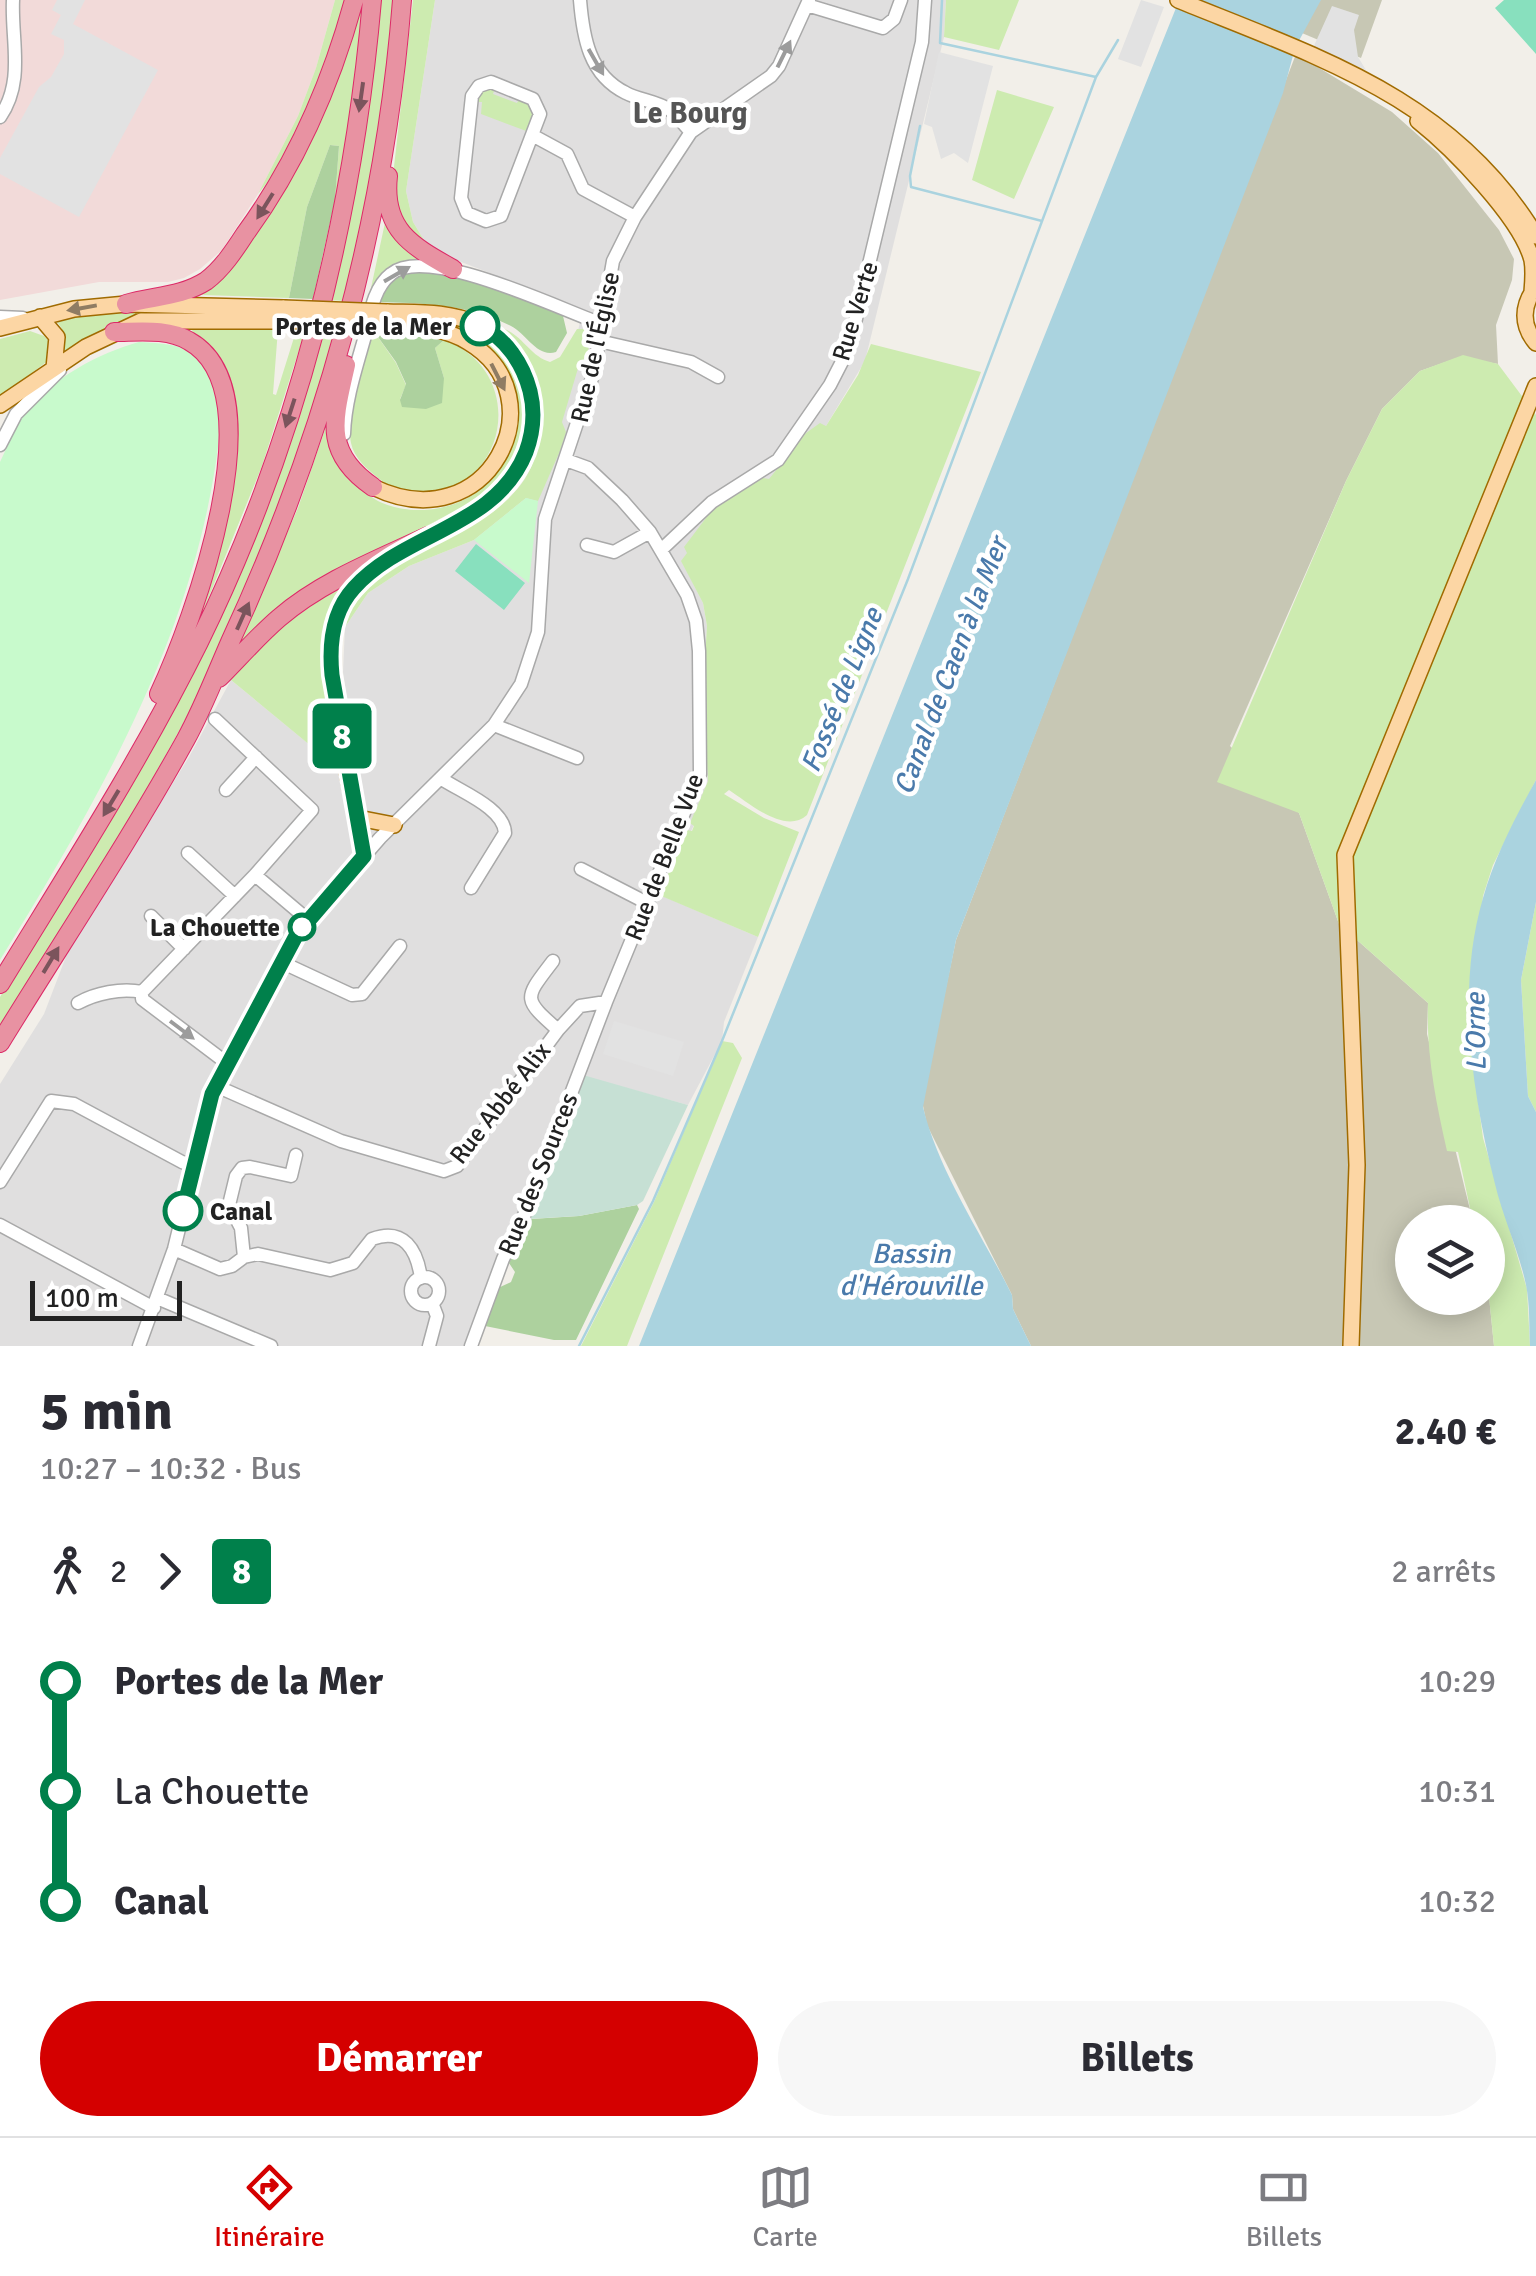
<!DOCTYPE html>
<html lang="fr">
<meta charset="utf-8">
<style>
body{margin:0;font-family:Signika,sans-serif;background:#f7f7f7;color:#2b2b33;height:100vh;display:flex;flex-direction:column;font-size:38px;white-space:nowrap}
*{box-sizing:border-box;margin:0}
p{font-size:32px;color:#7c7c81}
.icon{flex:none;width:55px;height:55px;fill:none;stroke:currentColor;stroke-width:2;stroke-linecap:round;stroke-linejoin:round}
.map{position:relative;height:1346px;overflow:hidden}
.sheet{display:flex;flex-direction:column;background:#fff;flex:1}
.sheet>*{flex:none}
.badge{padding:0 20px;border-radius:8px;font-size:35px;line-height:65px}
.fabs{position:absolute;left:1395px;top:1205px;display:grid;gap:20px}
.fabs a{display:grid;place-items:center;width:110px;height:110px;border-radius:50%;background:#fff;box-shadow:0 5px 25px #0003;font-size:50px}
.scale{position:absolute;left:30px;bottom:25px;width:152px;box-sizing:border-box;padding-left:10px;border:5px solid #222;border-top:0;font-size:28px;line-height:35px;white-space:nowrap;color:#222;-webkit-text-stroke:8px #fff;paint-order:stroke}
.map>.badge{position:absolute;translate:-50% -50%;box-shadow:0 0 0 5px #fff}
.legs{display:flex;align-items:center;gap:15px;height:110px;padding:0 40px;font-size:32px}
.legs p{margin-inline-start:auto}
.headline{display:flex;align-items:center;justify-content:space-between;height:170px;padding:0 40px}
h1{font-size:55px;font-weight:700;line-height:75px}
.action{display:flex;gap:20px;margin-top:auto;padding:20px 40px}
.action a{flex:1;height:115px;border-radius:60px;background:#d40000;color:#fff;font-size:40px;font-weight:700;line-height:115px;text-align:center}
.action a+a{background:#f7f7f7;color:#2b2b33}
ul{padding:0 40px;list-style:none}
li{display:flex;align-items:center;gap:35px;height:110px;font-size:38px}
li i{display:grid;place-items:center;width:15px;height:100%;margin:0 12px;background:currentColor}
li i::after{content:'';width:25px;height:25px;margin:-12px;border:8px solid;border-radius:50%;background:#fff}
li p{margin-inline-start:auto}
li:first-child i{background:linear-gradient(#0000 50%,currentColor 0)}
li:last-child i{background:linear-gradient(currentColor 50%,#0000 0)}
.dock{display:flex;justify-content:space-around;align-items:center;height:140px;border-top:2px solid #e1e1e2;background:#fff;font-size:28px;color:#7c7c81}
.dock a{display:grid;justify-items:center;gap:5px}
.dock .current{color:#d40000}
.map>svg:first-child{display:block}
.residential{fill:#e0dfdf}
.commercial{fill:#f2dad9}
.construction{fill:#c7c7b4}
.grass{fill:#cdebb0}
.forest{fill:#add19e}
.wetland{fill:#c6e0d4}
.park{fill:#c8facc}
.pitch{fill:#88e0be}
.parking{fill:#e2e2e2}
.water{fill:#aad3df}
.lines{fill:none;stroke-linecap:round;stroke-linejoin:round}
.stream{stroke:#aad3df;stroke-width:2.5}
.minor-casing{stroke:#a9a9a9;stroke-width:15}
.major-casing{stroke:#a06b00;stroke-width:18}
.highway-casing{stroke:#dc2a67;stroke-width:20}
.minor{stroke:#fff;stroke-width:12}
.major{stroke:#fcd6a4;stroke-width:15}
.highway{stroke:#e892a2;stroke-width:18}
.major-bridge-casing{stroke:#a06b00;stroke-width:18;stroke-linecap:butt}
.major-bridge{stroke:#fcd6a4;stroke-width:15}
.oneway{fill:#9c9c9c}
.oneway2{fill:#7b545c}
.oneway3{fill:#8f7c63}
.line-1-casing{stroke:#fff;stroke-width:22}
.line-1{stroke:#00804b;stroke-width:15}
.stop-1-dot{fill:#fff;stroke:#00804b;stroke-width:5}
.labels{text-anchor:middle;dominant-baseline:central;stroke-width:9;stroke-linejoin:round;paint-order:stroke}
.street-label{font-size:25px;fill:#222;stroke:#fff}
.stop-label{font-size:25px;font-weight:bold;fill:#222;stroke:#fff;text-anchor:end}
.water-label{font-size:28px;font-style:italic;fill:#4a7aab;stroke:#fff}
.quarter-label{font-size:30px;font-weight:bold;fill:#555;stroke:#fff}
</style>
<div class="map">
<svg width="1536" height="1346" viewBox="0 0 1536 1346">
<rect width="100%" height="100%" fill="#f2efe9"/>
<path class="residential" d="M435,0h511l-2,37 -79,324 -39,65 4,4 -148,131 21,42 4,23 -4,64 5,91 -17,42 3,2 -34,70 98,42 -34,85 -2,19 -34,64 -105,-29 -109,270h-474v-262l44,-70 23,-60 122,-197 42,-77 129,106 -17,-114 2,-45 23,-34 41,-27 65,-26 52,-42 32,-80 25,-109 -153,-59 -17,-28 -7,-31z"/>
<path class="commercial" d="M0,0h335l-19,68 -18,48 -40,78 -36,56 -22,19 -16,9 -16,4h-69l-99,18z"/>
<path class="construction" d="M1224,0h158l-21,58z
M1296,54l96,58 46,41 61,77 15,29 -2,21 -16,45 2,39 -38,-7 -40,14 -38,38 -36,72 -116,265 69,67 40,111 89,79 -1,31 46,188h-61v76h76v-11l6,59h-463l-18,-37 -1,-14 -85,-170 -5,-24 34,-161z"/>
<path class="grass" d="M335,0h13c-23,67 -43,139 -90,194l40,-78 18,-48z
M360,0l3,1 -11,103 -17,96 4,-54 -9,-1 -23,62 -18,91 -87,-3 -4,-4 36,-30z
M378,0h17l-13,118 -35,183 -18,-1z
M413,0h22l-29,191 7,31 17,28 -25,-19 -14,-38z
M946,0h73l-20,50 -55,-13z
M495,88l-2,6 24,9 3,-6 7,3 7,12 -5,20 -48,-18 1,-12h-6c2,-12 9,-13 19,-14z
M997,90l57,17 -40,92 -42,-19z
M386,218l40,42 -14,1 -44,41z
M126,311l71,2c-66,0 -78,6 -134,39l-1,-23 -6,-9z
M499,327c23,6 30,29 51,35l10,-5 17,-28h9l4,5 -2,20 -9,11 -17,57 4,10 -6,19 -22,50 -12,-3 -52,42 -65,26 -41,27 -23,34c5,-15 9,-28 20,-41 57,-63 177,-51 176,-172 -1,-37 -16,-62 -42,-87z
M193,328l85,1 -5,65 3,1 21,-67h9l-44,138 -63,155 -3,-2c10,-48 49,-181 39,-223 -7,-26 -23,-46 -43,-64z
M467,328c56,25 74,92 41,144 -8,14 -22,23 -34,33l-237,143 61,-140 32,-93c8,17 24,64 35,76 11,13 33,18 49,19 104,4 143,-128 51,-178z
M323,329h16c-33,112 -71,223 -122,328 -63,130 -143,251 -217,375v-35l152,-254z
M373,330l23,33 10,22 -6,14 44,-21 -9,-30 9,-8c88,32 63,160 -30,151 -13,-1 -26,-5 -36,-13 -11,-9 -24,-20 -27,-35 -6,-31 14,-83 22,-113z
M30,331l14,5 6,7 -1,17 -49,37v-58z
M871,344l110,28 -174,443c-22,20 -58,-12 -78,-25l-5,4 40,24 35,14 -41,105 -99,-42 28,-65 5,1 2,-5 -4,-3 18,-42 -5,-91 4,-64 -4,-23 -22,-42 6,-8 -3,-6 28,-37 51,-32 6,1 37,-46 14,-10 6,3 32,-51z
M1463,355l35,9 38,51v365l-43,85 -10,31 -13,145 13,97 44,151 3,57h-36l-6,-59v-65h-15l-15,-70 -11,-1c-11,-49 -21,-97 -19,-148l-89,-79 -40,-111 -82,-31 129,-301 36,-72 38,-38z
M346,582l2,3c-42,56 -16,126 -3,189l-114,-94 46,-50z
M1536,902v210l-8,-16 -7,-116z
M722,1041l11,2 9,15 -115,288h-46l73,-144z"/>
<path class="forest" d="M330,145l9,1 -4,54 -22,99 -24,-1 18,-91z
M410,268l44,4 109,44 4,17 -11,19c-19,6 -29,-18 -45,-26 -43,-22 -89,-23 -135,-24l6,-14z
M373,330l55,5 16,5 -9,8 9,30 -2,25 -16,6 -24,-2 -2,-7 6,-16 -10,-22z
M637,1205l2,4 -63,131h-22l-69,-14 13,-38 13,-6 4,-10 -6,-9 22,-44 48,-3z"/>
<path class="wetland" d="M583,1075l105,30 -45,96 -6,4 -58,11 -51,3z"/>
<path class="park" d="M139,342c14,1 32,1 45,7 45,23 37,85 30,125 -29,177 -121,335 -214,486v-498c8,-16 15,-35 26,-50 26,-34 73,-59 113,-70z
M526,498l12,3 -9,82 -55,-43z"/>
<path class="pitch" d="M1504,0h32v54l-41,-46z
M476,544l49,39 -21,27 -49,-39z"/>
<path class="parking" d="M57,0h28l-12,24 85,46 -79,147 -79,-43v-16l39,-71 12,-10 13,-23v-14l-13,-6 10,-19 -9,-5z
M1141,0l23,7 -23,60 -23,-8z
M1332,6l27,9 -5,15 4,27 8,13 -53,-22z
M939,52l54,14 -25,97 -14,-10 -13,6 -9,-32 -8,-3z
M614,1021l70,21 -11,34 -70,-22z"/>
<path class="water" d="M1174,0h147l-26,48 -12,45 -327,847 -33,167c16,66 59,127 89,188l1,14 18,37h-392l537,-1338z
M1536,780v122l-15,78 7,116 8,16v234h-6c-1,-20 0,-41 -4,-61 -7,-34 -23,-67 -31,-101 -23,-91 -39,-194 -12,-286 12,-42 32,-80 53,-118z"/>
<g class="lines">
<path class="stream" d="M942,0l-2,43 156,34
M920,126l-10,50 1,11 131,34
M579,1346l74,-145 69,-160 186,-462 188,-502 22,-37"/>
<g class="minor-casing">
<path id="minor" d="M580,0c3,37 9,75 46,93 13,7 31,8 44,17 7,5 14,15 21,22
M807,5l76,23 11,-9 7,-19
M0,117c25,-36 11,-77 13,-117
M532,135l-31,81 -15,5 -19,-8 -6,-15 11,-102 7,-10 12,-4 42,17 7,15 -8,21 35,19 16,35 52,28
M0,317l23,1
M599,341l92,21 27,15
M344,434c1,-33 12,-66 21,-98 5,-21 8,-48 26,-62 36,-30 168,35 211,50
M0,445l16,-31 44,-44
M587,545l27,7 36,-20
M661,550l51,-48 66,-42 52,-75 19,-37 73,-306 3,-42
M494,725l83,33
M442,779c19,13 62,29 63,54l-34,55
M226,790l30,-33
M188,853l47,43
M581,869l68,35
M255,875l52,44
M151,916l33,33
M553,961c-29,38 -31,37 5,69
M281,962l71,33 10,-1 38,-48
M142,992l113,-117 57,-65 -97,-91
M142,992v7l86,65
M78,1003c18,-10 43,-15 64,-11
M216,1086l125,55 103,30 13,-5 101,-136 22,-24 26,-4
M0,1182l51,-81 23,3 108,58 11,4
M0,1225l154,83
M174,1249l46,20 12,-3 12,-9 14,-3 72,16 23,-7 19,-24c32,-12 45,11 49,39
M244,1257l-3,-29 -12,-23 7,-29 6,-8 8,-1 41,9 5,-21
M411 1291a14 14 0 1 1 28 0a14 14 0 1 1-28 0Z
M157,1298l114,48
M139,1346l35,-97 37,-151 86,-165 83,-95 114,-113 27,-41 17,-52 7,-113 48,-144 20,-114 22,-44 56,-85 80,-56 8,-10 30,-66
M429,1346l8,-30 -5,-13
M471,1346l32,-87 24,-50 79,-207 94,-228 -1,-123 -3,-30 -9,-26 -37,-63 -28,-32 -34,-32 -22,-8"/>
</g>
<g class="major-casing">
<path id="major" d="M1178,0c140,57 276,99 358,236
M1418,121c34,27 103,97 114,139 2,11 1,21 0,32
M1535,288c-13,18 -14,37 1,55
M387,312c31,1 61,-1 90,12 63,29 71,114 28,164 -23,26 -55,34 -84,52
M40,317l17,20 -3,31
M0,328l74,-19 52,-5 158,4
M0,405l86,-58 55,-26h142
M373,487c115,56 188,-90 95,-145 -25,-15 -54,-16 -82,-19
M358,818l36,7
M364,856c-10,-60 -47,-194 -24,-247 9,-22 29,-36 49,-48
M1351,1346l6,-181 -12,-310 191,-469"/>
</g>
<g class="highway-casing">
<path id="highway" d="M388,176c-6,54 24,70 65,93
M126,304c27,-8 55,-7 80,-23 16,-12 28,-30 39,-47 51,-70 86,-150 109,-234
M114,332c25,0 53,-4 75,9 90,50 3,283 -30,353
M346,365c-12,54 -24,87 27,122
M219,678c20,-20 39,-42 60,-60 43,-37 98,-58 149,-82
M0,984c69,-113 140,-223 199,-342 98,-200 154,-421 173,-642
M0,1043c62,-101 129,-201 186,-304 17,-31 30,-65 44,-97 94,-202 155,-420 172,-642"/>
</g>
<use href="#minor" class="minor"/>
<use href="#major" class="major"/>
<use href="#highway" class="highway"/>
<g class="major-bridge-casing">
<path id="major-bridge" d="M284,308l103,4
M283,321l103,2"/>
</g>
<use href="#major-bridge" class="major-bridge"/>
</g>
<defs><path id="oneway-solid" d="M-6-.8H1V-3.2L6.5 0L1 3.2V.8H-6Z" transform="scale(2.5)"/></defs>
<g class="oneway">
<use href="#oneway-solid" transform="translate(784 54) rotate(-64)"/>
<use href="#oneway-solid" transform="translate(596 62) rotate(60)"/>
<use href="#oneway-solid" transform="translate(397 274) rotate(-30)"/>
<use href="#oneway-solid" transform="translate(182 1030) rotate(37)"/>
</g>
<g class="oneway2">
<use href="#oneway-solid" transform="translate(361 97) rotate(98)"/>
<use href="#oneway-solid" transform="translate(265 206) rotate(122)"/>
<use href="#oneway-solid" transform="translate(290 413) rotate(108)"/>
<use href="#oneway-solid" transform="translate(243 616) rotate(-66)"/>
<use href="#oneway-solid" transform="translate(111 803) rotate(121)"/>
<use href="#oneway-solid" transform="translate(51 960) rotate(-59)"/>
</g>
<g class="oneway3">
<use href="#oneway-solid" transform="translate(82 308) rotate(170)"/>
<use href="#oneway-solid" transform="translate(498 377) rotate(63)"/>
</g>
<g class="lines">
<g class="line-1-casing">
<path id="line-1" d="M183,1211l29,-117 85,-160 67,-78 -32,-181c-3,-30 0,-63 22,-87 50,-56 142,-60 172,-136 7,-19 9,-41 4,-61 -7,-27 -24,-53 -50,-65"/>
</g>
<use href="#line-1" class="line-1"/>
</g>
<g class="stop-1-dot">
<circle cx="480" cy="326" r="18"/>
<circle cx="302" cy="927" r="12"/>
<circle cx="183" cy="1211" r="18"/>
</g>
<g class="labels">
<g class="street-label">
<text transform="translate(855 311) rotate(-73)">Rue Verte</text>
<text transform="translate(595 347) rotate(-78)">Rue de l'Église</text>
<text transform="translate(664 857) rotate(-69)">Rue de Belle Vue</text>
<text transform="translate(500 1103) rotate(-52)">Rue Abbé Alix</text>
<text transform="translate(538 1174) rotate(-68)">Rue des Sources</text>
</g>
<g class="stop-label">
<text x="452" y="326">Portes de la Mer</text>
<text x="280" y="927">La Chouette</text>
<text x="210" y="1211" text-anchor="start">Canal</text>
</g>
<g class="water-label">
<text transform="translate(951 666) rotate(-69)">Canal de Caen à la Mer</text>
<text transform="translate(842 690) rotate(-68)">Fossé de Ligne</text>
<text transform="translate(1476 1032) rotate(-91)">L'Orne</text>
<text x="911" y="1254">Bassin<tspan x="911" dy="32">d'Hérouville</tspan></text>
</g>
<g class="quarter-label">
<text x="690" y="113">Le Bourg</text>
</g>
</g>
</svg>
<div class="fabs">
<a><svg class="icon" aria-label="layers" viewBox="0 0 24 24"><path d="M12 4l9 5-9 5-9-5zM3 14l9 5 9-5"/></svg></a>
</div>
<div class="scale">100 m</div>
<b class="badge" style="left:342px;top:736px;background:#00804b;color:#fff">8</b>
</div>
<section class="sheet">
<div class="headline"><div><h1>5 min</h1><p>10:27 – 10:32 · Bus</p></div><b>2.40 €</b></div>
<div class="legs"><svg class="icon" aria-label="walk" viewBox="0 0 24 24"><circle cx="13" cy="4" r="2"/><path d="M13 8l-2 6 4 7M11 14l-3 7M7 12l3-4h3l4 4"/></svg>2<svg class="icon" aria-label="forward" viewBox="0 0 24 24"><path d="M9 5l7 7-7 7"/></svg><b class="badge" style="background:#00804b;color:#fff">8</b><p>2 arrêts</p></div>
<ul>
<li><i style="color:#00804b"></i><b>Portes de la Mer</b><p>10:29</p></li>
<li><i style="color:#00804b"></i><span>La Chouette</span><p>10:31</p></li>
<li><i style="color:#00804b"></i><b>Canal</b><p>10:32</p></li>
</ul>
<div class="action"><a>Démarrer</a><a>Billets</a></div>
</section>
<nav class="dock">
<a class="current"><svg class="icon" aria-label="directions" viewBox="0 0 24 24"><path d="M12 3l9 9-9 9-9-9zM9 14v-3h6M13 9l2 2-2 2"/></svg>Itinéraire</a>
<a><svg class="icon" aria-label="map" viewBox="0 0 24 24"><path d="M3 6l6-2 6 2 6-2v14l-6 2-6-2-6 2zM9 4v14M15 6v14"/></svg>Carte</a>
<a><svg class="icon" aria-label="tickets" viewBox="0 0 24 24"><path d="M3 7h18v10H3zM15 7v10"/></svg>Billets</a>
</nav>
